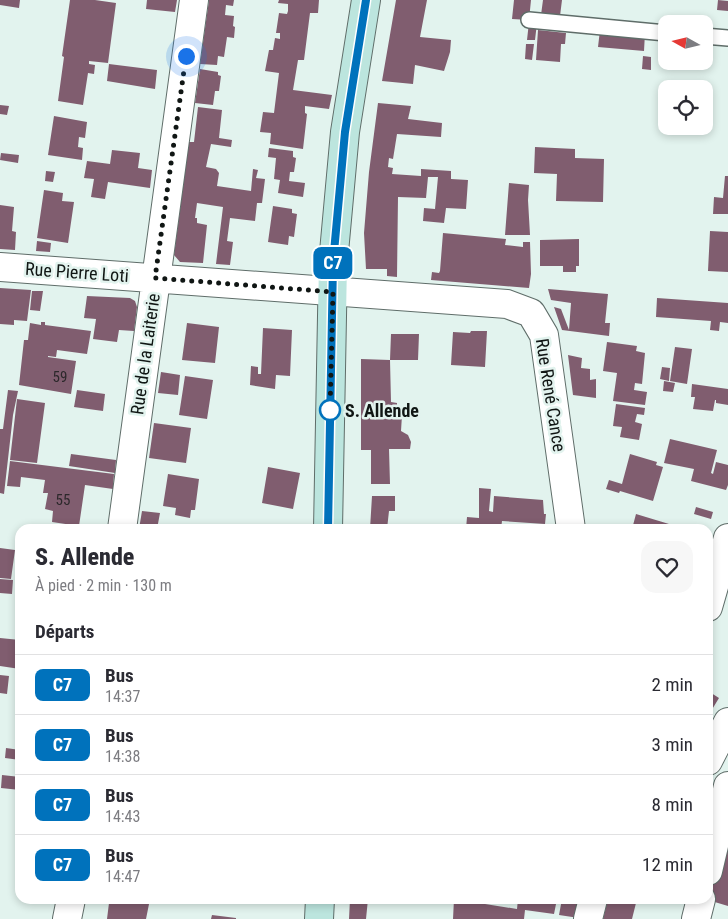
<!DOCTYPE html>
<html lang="fr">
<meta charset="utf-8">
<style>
body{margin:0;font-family:"Roboto Condensed",sans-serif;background:#f7f7f7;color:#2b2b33;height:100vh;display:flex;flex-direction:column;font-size:19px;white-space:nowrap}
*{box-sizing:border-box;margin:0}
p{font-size:16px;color:#7c7c81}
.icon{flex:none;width:28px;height:28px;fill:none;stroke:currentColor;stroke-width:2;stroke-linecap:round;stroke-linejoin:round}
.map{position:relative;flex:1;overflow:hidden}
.sheet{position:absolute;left:15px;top:524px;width:698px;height:380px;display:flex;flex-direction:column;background:#fff;border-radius:15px;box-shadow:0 2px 8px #0003}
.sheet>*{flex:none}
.badge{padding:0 10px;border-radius:8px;font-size:18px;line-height:32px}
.needle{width:32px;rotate:278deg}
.tools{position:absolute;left:658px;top:15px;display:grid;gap:10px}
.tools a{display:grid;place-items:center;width:55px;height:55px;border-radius:10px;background:#fff;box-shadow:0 2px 8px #0003;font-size:25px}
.you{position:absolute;width:25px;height:25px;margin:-12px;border:4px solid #fff;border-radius:50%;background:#1a73e8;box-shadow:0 0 0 8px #1a73e833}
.map>.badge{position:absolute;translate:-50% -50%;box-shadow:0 0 0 2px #fff}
h2{padding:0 20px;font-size:19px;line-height:45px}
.round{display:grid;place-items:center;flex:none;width:52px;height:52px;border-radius:15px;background:#f7f7f7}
.headline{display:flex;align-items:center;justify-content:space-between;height:85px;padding:0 20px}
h1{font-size:24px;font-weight:800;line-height:38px}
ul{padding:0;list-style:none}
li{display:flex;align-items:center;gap:15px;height:60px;padding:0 20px;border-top:1px solid #e1e1e2}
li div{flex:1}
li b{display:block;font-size:19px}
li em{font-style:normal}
li .badge{min-width:55px;font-weight:700;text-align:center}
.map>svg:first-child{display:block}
.building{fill:#805d6f}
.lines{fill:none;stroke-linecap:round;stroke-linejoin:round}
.lane-casing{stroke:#5f6d69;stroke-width:18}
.street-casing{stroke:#5f6d69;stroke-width:30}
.secondary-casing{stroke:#5f6d69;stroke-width:30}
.lane{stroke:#fff;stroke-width:15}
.street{stroke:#fff;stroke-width:28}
.secondary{stroke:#bce5de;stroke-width:28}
.line-casing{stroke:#fff;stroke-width:11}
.line{stroke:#0072bc;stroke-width:8}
.walk{stroke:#101614;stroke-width:5;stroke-dasharray:0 9}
.stop-dot{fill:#fff;stroke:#0072bc;stroke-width:2.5}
.labels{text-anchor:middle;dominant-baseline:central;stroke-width:5;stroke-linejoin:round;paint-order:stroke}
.number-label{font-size:15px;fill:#2c282b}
.street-label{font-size:18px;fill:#101614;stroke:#e2f3ee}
.stop-label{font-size:18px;font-weight:bold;fill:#101614;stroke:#e2f3ee;text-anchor:start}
</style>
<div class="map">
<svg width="728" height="919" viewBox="0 0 728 919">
<rect width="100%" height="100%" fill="#e2f3ee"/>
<path class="building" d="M0,0h20l-1,8 -19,-3z
M70,0h25l21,3 -8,60 -19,-2v3l6,1 -1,9 -6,-1 -5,32 -25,-4 6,-44 -2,-1z
M147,0h30l-2,12 -29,-3z
M209,0h25l-1,6 -7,-1 -1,10 9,1 -1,10 2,1 -1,11 -7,-1 -3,20 -6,-1 -1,9 -17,-1z
M279,0h40l-1,13h-8l-6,47h-6l-5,30 39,5 -3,14 -24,-3v7l2,1 -4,35 -33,-5 1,-11 -11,-1 3,-20 11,1 5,-40 -14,-2 4,-21h4l2,-12 5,1v-6h-4l3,-20 8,1 1,-3v-7l-10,-1z
M396,0h31l-7,37 31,3 -1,12 -6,19 -29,-6 -2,19 -31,-3z
M514,0h17l-2,20 -17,-1z
M543,0h19l-2,16 -19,-1z
M718,0l10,1v10l-11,-1z
M529,22l8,1 -2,17h-8z
M538,30l28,3 -1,11h-4l-1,18 -24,-2z
M600,30l45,3 -1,18 -46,-4z
M526,44h8l-2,16 -7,-1z
M643,56l8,1v13l-9,-1z
M109,64l48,6 -2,19 -48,-8z
M200,69l18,3v3l3,1 -2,15h-4l-2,14 -18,-2z
M378,103l33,3 -3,13 34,4 -1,14 -44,-3 -4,25 -4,-1 -1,9 5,1 -1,6 29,2v-7l30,2v8l17,1 -2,29 -20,-1 -2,15 -21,-2 1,-13 11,1 3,-32h-10l-2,21 -28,-1 -1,80 -10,-1v-7h-21l-2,-36 5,-61z
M0,105l9,1 -2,9 -7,-1z
M198,107l24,3 -3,28 13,2 -1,7 -20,-3 -5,23 10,2 3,4 -2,13 34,5 2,-22 5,1 -2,8 9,1 -3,24h-5l-2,18 -25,-3 -3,23 6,1 -3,23 -14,-1 7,-57 -26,-4 -2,15h2v5l10,2 -4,38 -23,-1 -6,-7 15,-113h5z
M54,116l33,6 -2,16 -6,-1 -1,10 5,1 -1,12 -34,-5z
M535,147l40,2v9l29,1 -1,43 -47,-1 1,-27 -23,-1z
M269,148l24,3v6l3,1 -2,14h-4l-1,9 16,2 -2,14 -25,-4 2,-13 -6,-1 2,-21 -8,-1z
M112,150l28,3 -2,15 14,2 -2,18 -42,-6 -3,17 -14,-2 3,-18 -10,-1 3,-17 23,3z
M1,153l18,2 -1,8 -18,-3z
M46,171l9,1 -2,10 -8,-1z
M725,176h3v38h-15l1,-17 9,1z
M509,183l20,2 -1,15 2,35h-25z
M44,190l19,3 -1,8 12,1 -6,41 -31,-5z
M0,205l14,2 -2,24 4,1 -1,18 -15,-1z
M273,206l19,3v4l5,1 -3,23 -5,-1 -1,9 -20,-3z
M710,231l18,1v40l-20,-1z
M443,233l63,6 -1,6 18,2v-5h7l1,32 -2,14 -98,-8 1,-8 7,1 1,-2z
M579,239v27h-3v6h-13v-6h-23v-26z
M37,241l14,2 -1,9 -14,-1z
M0,288l31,2 -4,31 -13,-1v5l-14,-1z
M548,289l60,5 -3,29h5l-1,13 -47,-6 -8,-23 7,2 8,21 2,-27 -20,-3z
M32,291h11l-3,20 -10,-1z
M87,296l43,2 5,3 2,6 -3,24 -15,-1 -2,12 -24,-3 3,-20 -12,-1z
M657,298l71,5v20l-8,-1 -1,9 -9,-1 1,-9 -55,-4z
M41,322h4v3l46,6 -4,23 -30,-4 -1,7 -8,-1v1l28,4 -5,33 -52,-9 5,-45h4l2,-17 11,2z
M187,323l32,4 -4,36 -33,-3z
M263,328l29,2 -2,46 -14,-1 -1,14 -25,-4 1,-19 7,1v7h3z
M471,331h16l-2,36 -34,-2 2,-33 17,1z
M391,334h28l-1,26h-28z
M607,342l30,4 -1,5 9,2 -3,31 -7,-1 -1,7 13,2 -2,13 -32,-4 4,-28 -14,-2z
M675,347l17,2 -5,35 -17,-3z
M568,355l14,3 -1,10 9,1v11l6,-1v19l-23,-3z
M361,359l29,1 1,42 6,1v12h5l-1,16 7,4 3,7 -1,7h-21l1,35h-19v-34h-10z
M662,367l8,1 -1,13 -9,-2z
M161,372l19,3 -2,20 -20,-2z
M185,376l28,4 -6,39 -28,-4z
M664,381l11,2 -2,9 -10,-1z
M692,384l36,5v16l-12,-2v-3h-1l-2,11 -20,-2 2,-12h-4z
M8,390l10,1 -5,24 -9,79 -4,-1v-64h3z
M77,390l28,4 -2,17 -29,-4z
M17,399l28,4 -8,60 -27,-3z
M616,404l29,4 -1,7 -7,-1 -2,8 7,2 -3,16 -19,-3 2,-10 -9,-1z
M154,423l37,5 -5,35 -37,-5z
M670,439l47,11 -6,23 2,1 3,-12 12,3v20l-2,5 -35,-9 3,-12 -30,-6z
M71,454l45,6 -1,13 -46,-7z
M630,454l27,8 -1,3 7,2 -10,34 -33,-10 -1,2 -13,-4 3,-9 13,4z
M10,461l104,13 -1,15 -28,-4 -6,41 -27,-4 1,-11 -8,-2 3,-16h-5l2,-13 -24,-3 -1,10 -13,-1z
M268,467l32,6 -7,36 -31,-6z
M168,474l31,5 -4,31h-4l-1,8 -15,-3 1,-7 -13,-2z
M479,488l12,1 -2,22 4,1 1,-16 49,4 1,14h2l-1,10 -43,-3 -1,8h-35l1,-12 12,1z
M372,496h23v15h-6l-2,18h-17z
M696,507l17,5 -2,7 -17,-5z
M142,511l18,2 -3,16h-18z
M636,514l33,10 -2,5h-35z
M0,548l15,2 -4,29 -11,-1z
M0,579l13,1 -1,14 -12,-1z
M0,638l20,2v29l-20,-3z
M0,675l9,1 -2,18 -7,-1z
M708,691l11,7 -11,18z
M6,748l14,2v10l-15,-2z
M2,775l18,2v13l-19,-2z
M720,850l8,2v54l-20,-6z
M114,899h36l-4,20h-39l2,-16 4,1z
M350,899h18l-2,20h-17z
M454,899l63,10 1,-10h39l-3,15 -29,-4 -1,9h-71z
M562,899h21l-4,19 -20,-3z
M608,899h29l-5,20h-29z
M212,915l24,3v1h-25z"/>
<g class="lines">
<g class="lane-casing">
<path id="lane" d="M529,20l137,13
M704,36l24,2"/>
</g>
<g class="street-casing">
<path id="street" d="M0,267l507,37 24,9 13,22 27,194
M122,529l72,-529
M708,607l20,-69
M708,761l20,-39
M708,871l20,-85
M67,919l4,-20
M588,919l5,-20
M696,919l5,-20"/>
</g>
<g class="secondary-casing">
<path id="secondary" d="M328,529l5,-266 12,-131 21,-132
M319,919l1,-20"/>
</g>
<use href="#lane" class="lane"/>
<use href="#street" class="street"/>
<use href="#secondary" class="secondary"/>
</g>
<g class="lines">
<g class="line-casing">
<path id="line" d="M328,529l5,-266 12,-131 21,-132"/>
</g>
<use href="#line" class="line"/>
<path class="walk" d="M186,56l-31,222 178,14 -3,118"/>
</g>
<circle class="stop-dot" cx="330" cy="410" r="10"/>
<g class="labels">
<g class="number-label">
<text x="60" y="377">59</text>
<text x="63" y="500">55</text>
</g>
<g class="street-label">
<text transform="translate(77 272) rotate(4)">Rue Pierre Loti</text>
<text transform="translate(145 354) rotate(-82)">Rue de la Laiterie</text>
<text transform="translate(551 395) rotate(81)">Rue René Cance</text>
</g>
<g class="stop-label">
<text x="345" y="410">S. Allende</text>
</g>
</g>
</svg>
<div class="tools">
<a><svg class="needle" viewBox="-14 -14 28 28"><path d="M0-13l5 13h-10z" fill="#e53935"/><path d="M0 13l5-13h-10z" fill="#7c7c81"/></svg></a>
<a><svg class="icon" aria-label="locate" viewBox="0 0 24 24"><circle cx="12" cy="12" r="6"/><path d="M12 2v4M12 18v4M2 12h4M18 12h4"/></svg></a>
</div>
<div class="you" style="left:186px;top:56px"></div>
<b class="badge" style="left:333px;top:263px;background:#0072bc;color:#fff">C7</b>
<section class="sheet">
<div class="headline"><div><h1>S. Allende</h1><p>À pied · 2 min · 130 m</p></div><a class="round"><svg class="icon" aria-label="heart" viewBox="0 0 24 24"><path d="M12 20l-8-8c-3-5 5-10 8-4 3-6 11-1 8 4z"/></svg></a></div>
<h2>Départs</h2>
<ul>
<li><span class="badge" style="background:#0072bc;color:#fff">C7</span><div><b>Bus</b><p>14:37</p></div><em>2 min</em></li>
<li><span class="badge" style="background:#0072bc;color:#fff">C7</span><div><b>Bus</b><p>14:38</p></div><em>3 min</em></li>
<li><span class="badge" style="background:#0072bc;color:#fff">C7</span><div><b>Bus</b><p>14:43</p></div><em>8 min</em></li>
<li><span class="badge" style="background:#0072bc;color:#fff">C7</span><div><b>Bus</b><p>14:47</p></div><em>12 min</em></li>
</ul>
</section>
</div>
